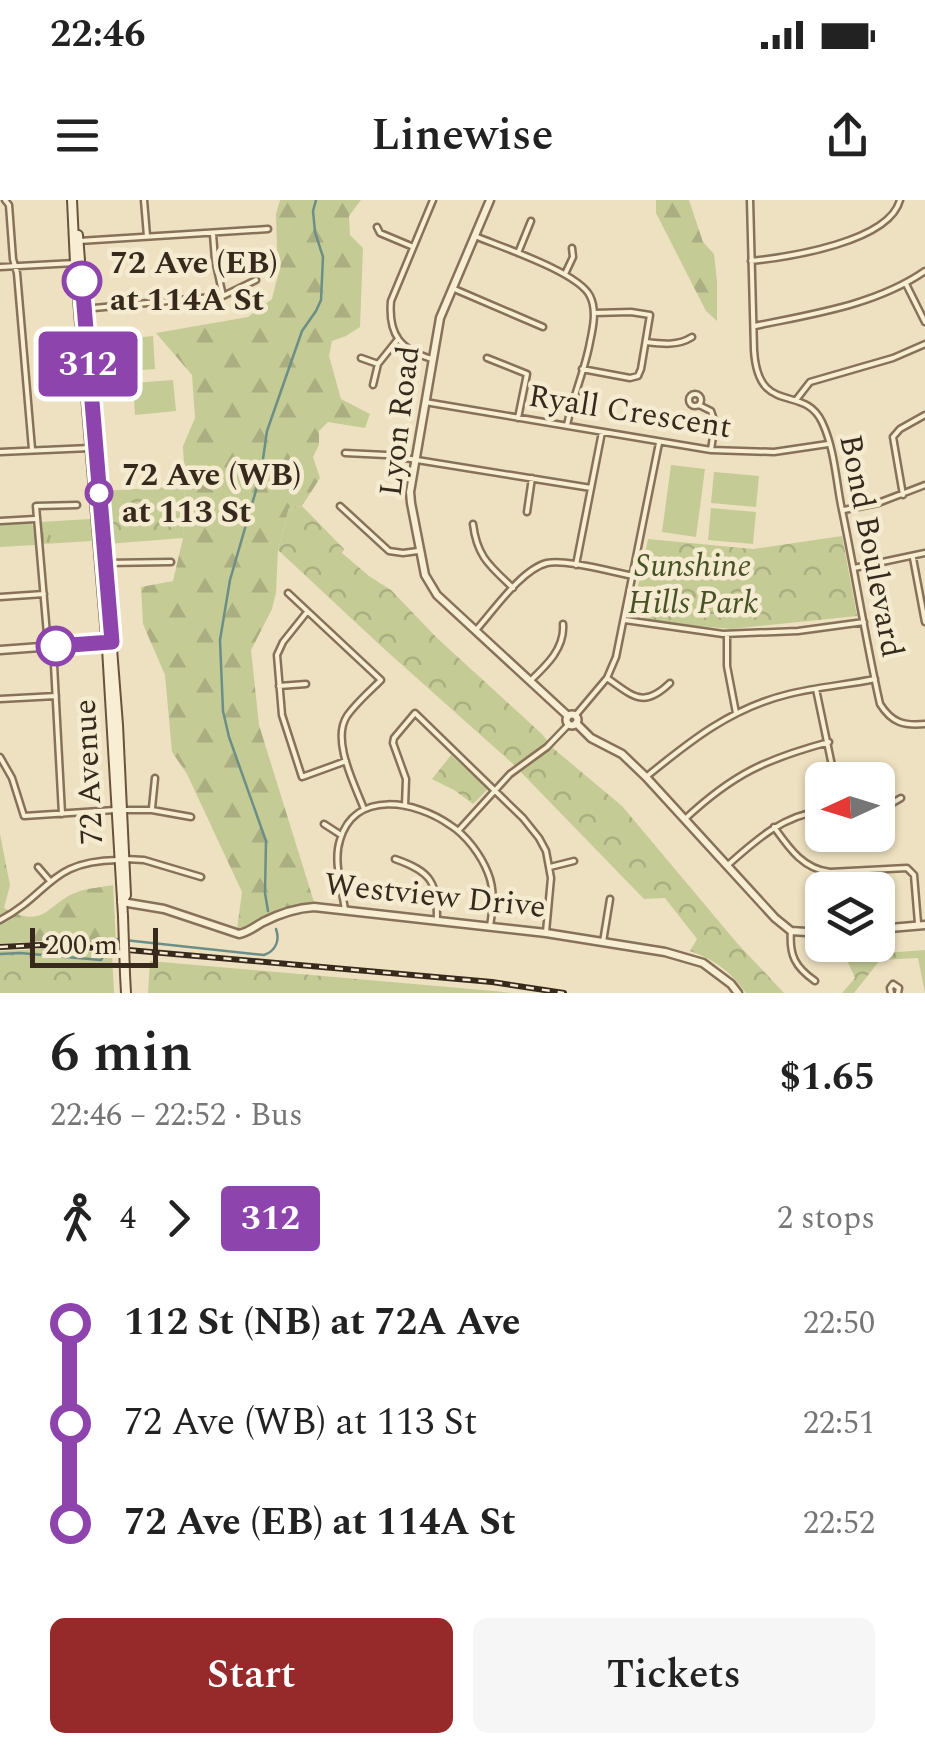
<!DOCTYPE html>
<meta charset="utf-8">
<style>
body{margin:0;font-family:Spectral,serif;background:#f6f6f6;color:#222;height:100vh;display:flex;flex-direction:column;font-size:38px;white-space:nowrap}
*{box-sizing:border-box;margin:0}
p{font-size:32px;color:#767676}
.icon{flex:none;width:55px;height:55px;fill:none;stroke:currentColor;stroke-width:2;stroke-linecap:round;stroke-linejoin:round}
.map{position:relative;height:793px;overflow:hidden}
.drawer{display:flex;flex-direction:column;background:#fff;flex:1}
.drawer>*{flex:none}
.badge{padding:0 20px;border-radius:8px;font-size:35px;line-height:65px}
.needle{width:65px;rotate:266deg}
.buttons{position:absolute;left:805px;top:562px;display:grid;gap:20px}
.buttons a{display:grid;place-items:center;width:90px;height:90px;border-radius:15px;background:#fff;box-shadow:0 2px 8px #0004;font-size:50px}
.scale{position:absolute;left:30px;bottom:25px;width:128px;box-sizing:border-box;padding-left:10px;border:5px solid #372a1d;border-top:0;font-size:28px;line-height:35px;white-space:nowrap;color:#372a1d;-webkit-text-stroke:8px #f5ebd1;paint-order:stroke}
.map>.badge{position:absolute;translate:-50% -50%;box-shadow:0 0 0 5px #fff}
.legs{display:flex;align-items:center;gap:15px;height:110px;padding:0 50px;font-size:32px}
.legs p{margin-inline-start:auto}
.head{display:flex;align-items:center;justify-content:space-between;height:170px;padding:0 50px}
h1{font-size:55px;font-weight:600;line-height:75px}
.primary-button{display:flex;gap:20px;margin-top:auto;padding:20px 50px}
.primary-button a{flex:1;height:115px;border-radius:15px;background:#962929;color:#fff;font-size:40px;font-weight:600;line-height:115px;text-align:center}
.primary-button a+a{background:#f6f6f6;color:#222}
ul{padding:0 50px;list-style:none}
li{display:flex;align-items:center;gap:35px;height:100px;font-size:38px}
li i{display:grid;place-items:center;width:15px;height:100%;margin:0 12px;background:currentColor}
li i::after{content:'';width:25px;height:25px;margin:-12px;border:8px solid;border-radius:50%;background:#fff}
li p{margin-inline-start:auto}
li:first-child i{background:linear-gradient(#0000 50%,currentColor 0)}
li:last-child i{background:linear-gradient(currentColor 50%,#0000 0)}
.status{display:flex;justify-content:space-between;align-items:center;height:70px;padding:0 50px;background:#fff;direction:ltr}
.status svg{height:28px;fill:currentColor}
header{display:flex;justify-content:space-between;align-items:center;height:130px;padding:0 50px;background:#fff;font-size:45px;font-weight:600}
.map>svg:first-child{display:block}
.grass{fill:url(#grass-tufts)}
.forest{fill:url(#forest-firs)}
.park{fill:url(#park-crowns)}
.pitch{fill:#c5cb95}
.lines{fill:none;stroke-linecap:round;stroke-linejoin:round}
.stream{stroke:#6b8e86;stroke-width:2.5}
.minor-casing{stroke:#877259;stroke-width:9}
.tertiary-casing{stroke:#877259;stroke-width:11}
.secondary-casing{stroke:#69533c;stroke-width:12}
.minor{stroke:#f8eed4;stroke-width:4}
.tertiary{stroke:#f8eed4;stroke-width:6}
.secondary{stroke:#f8eed4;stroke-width:8}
.rail-casing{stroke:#372a1d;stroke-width:6}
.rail{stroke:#f5ebd1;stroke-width:2.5;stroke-dasharray:8;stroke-linecap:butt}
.secondary-bridge-casing{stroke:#69533c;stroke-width:12;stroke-linecap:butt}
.secondary-bridge{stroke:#f8eed4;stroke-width:8}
.line-1-casing{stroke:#fff;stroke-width:22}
.line-1{stroke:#8e44ad;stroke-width:15}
.stop-1-dot{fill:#fff;stroke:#8e44ad;stroke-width:5}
.labels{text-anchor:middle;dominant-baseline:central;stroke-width:9;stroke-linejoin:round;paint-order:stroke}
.stop-label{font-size:32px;font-weight:bold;fill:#372a1d;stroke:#f5ebd1;text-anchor:start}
.street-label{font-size:32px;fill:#372a1d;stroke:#f5ebd1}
.park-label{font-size:32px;font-style:italic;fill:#475324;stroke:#f5ebd1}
</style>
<div class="status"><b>22:46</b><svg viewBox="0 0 49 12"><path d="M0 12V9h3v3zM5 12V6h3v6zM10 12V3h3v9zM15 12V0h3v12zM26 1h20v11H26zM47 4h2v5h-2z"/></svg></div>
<header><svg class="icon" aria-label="menu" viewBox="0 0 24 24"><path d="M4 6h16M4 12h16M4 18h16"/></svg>Linewise<svg class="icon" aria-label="share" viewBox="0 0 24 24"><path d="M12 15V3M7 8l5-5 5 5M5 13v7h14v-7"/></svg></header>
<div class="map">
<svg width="925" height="793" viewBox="0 0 925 793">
<defs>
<pattern id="grass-tufts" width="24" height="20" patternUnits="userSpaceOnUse" patternTransform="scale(2.5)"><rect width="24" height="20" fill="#c5cb95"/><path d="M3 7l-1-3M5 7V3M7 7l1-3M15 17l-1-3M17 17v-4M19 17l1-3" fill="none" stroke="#aaae80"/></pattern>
<pattern id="forest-firs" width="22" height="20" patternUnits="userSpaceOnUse" patternTransform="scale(2.5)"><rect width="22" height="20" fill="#c5cb95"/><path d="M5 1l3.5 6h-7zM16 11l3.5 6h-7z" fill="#aaae80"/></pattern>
<pattern id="park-crowns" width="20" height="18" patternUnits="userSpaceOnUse" patternTransform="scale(2.5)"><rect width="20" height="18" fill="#c5cb95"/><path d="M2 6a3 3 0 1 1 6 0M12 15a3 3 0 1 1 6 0" fill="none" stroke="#aaae80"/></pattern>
</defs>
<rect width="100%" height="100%" fill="#eee1c1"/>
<path class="grass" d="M90,319l2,22 -50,3 -1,-22z
M29,321l4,5 2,19 -35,2v-23z"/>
<path class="forest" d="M280,0h81l-12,16 1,19 13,13 -3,79 -14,9 -14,5 -3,15 12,43 29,15 -5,14 -37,-6 -9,9v14l-6,12 7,21 -18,28 -13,2 -11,42 -2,42 -4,17 -21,41 8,75 55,177 -27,5 -45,23 -5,-1 5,-37 -55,-118 -15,-22 -7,-77 -22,-51 -2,-37 32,-6 10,-43 2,-52 -2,-40 12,-28 -3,-43 -36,-42 92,-16 24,-18 9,-36 -4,-13 -1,-36z
M656,0h33l14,42 11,12 3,27v40l-11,-10 -50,-98z
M0,634l10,51 -6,23c43,23 41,-5 76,-17 10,-3 23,-4 33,-6l3,58 -75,-2 -41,3z
M44,749l68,4 2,40h-114v-42z"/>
<path class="park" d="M185,286l-2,52 -76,6 -5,-53z
M302,306l42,43 -2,4 27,23 22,14 46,48 105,96 12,15 68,57 115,137 47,50h-38c-15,-21 -31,-33 -56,-42l7,-12 -32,-41 -21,1 -132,-136 -130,-116 -104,-97 11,-42z
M842,336l15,80 -126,13 -66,-6 -33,-8 16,-76 105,10z
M451,555l37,34 -15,15 -19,-14 -22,-11z
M925,750v43l-7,-35 -38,2 -26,33h-12l13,-15 -10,-22z
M53,754l45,3 6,36h-104v-37z
M150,761l344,30 18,2h-364z"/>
<path class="pitch" d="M153,136l2,33 -48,4 -3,-32z
M173,180l3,31 -41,4 -2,-32z
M671,265l34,4 -9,68 -34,-5z
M714,272l45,4 -3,31 -45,-4z
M711,308l45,4 -3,32 -45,-4z"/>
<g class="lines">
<path class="stream" d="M268,711l-3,-18 1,-52 -37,-104 -6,-26 -3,-71 10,-60 31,-107 6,-42 35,-100 14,-20 5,-11 2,-43 -8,-25 -2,-21 3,-11
M0,754l20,-1 81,7 4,-6v-13l10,-2 149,16c12,-4 16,-15 12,-26"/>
<g class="minor-casing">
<path id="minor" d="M5,0l4,5 4,54 4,14 15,176
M144,0l3,36
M750,0l4,150c4,68 50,33 68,72 12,25 14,57 19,83 14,66 24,133 39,199 12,19 24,22 45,20
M377,27l3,6 31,13
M213,34l2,26 8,36
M475,36c26,11 103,36 115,60 7,14 3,32 0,46 -5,28 -17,54 -23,83
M79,41l189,-12
M518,53l13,-32
M751,61c38,-4 138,-19 149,-61
M0,67l75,-4
M565,74l8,-17 -1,-9
M906,84l19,38
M452,88l91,39
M83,109l140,-13 33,-16
M755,126c57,-12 121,-21 170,-55
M646,142c16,2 32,4 46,-5
M361,158l17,6
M487,158l40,16 -9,44
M432,159c-31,-9 -44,-24 -41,-58l42,-101
M582,169l48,9 8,-2 3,-7 9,-54 -19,-3 -37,1
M373,185l5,-21 20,-25
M689 200a6 6 0 1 1 12 0a6 6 0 1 1-12 0Z
M796,200l14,-18 83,-24 32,-14
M425,202l286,48 63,2 54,-8
M699,205l12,6 4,12 -4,27
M0,252l90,-4
M345,253l41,2 205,33
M903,295l-10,-58 7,-8 25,-14
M340,306l49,45 14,2 15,-2
M844,310l34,-7 47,-18
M527,312l5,-34
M0,321l35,-2
M473,324c4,33 17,42 40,64
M913,358l12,64
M106,363l65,-1
M576,365l26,-133
M854,368l71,-15
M288,393l93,87c-11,11 -25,23 -34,36 -16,24 8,69 17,93
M0,397l44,-3
M307,412l-24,30 -6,13 5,60 20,62 44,-16
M625,420l98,14 75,-3 66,-9
M477,429c17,-19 45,-60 70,-66 19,-4 65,9 87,13
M727,434v32l9,47
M48,446l-12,-140 41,-1
M53,446l9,168
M607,478c26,18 36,31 63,5
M530,481c17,-16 35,-33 33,-57
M279,486l27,-2
M816,489l19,91
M0,499l56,-3
M575,516l32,-38 9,-21 43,-214
M0,557l12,21 12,38 91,-6
M646,577c44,-36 85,-69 143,-83 28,-7 57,-9 86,-15
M405,606l1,-27 -13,-36 1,-5 21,-25 108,105 16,20 7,13 5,27 -5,54
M878,606l11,-1 12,-7
M152,608l3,-30
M122,610h30l39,7
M685,619c48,-45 81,-60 144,-77
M324,624l17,11
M774,627c15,21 29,42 56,45l77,-4 7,7 4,48
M458,631l52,-57 37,-27 22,-23
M125,659l19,1 57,17
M395,659c37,13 42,23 42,61
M729,664c28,-25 55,-49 93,-53
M38,667l12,14
M550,667l24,-6
M345,710c-3,-22 -12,-49 -5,-70 15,-51 76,-39 110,-15 16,10 31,30 38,48 7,17 5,35 2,53
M0,720c51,-27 49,-59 118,-60
M791,731c-2,24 4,36 24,50
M603,742l7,-43
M891,793l-1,-5 3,-4 6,4 -1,5"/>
</g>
<g class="tertiary-casing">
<path id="tertiary" d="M490,0l-50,118 -30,174 1,11 14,72 12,20 131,121
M0,450l108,-8
M566.5 520a5.5 5.5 0 1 1 11 0a5.5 5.5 0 1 1-11 0Z
M576,523l15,15 31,16 24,23 129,141 16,13 31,2
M122,702l42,7 75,25c10,-2 15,-7 24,-12 16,-8 33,-14 51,-15l232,26 119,19 38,11 28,21 7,9
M878,729l47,-4"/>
</g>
<g class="secondary-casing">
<path id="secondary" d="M72,0l3,63 32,385 16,268
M78,35l4,51
M88,159l8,101
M105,359l13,166 8,170 -4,7
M125,774l1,19"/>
</g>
<use href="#minor" class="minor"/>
<use href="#tertiary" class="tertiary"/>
<use href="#secondary" class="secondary"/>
<g class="rail-casing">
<path id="rail" d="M0,747l40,-2 77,4 375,33 72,11"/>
</g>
<use href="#rail" class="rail"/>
<g class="secondary-bridge-casing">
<path id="secondary-bridge" d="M123,716l2,58"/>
</g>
<use href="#secondary-bridge" class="secondary-bridge"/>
</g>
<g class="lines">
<g class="line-1-casing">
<path id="line-1" d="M56,446l56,-4 -30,-361"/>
</g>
<use href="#line-1" class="line-1"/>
</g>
<g class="stop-1-dot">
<circle cx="82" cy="81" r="18"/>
<circle cx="99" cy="293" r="12"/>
<circle cx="56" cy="446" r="18"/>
</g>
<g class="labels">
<g class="stop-label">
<text x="110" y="63">72 Ave (EB)<tspan x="110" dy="37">at 114A St</tspan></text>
<text x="122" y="275">72 Ave (WB)<tspan x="122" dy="37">at 113 St</tspan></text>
</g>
<g class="street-label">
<text transform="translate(630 212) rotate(9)">Ryall Crescent</text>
<text transform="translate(400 221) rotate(-83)">Lyon Road</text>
<text transform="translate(871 346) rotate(79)">Bond Boulevard</text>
<text transform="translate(89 572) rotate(-93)">72 Avenue</text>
<text transform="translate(435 696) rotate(6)">Westview Drive</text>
</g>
<g class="park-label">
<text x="693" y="366">Sunshine<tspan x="693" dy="37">Hills Park</tspan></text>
</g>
</g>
</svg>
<div class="buttons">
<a><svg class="needle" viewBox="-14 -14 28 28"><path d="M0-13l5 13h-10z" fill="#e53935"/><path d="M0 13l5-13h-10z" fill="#767676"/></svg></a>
<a><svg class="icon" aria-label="layers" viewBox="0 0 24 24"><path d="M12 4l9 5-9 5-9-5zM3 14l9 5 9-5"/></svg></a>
</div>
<div class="scale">200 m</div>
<b class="badge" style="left:88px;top:164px;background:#8e44ad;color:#fff">312</b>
</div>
<section class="drawer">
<div class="head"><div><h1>6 min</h1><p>22:46 – 22:52 · Bus</p></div><b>$1.65</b></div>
<div class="legs"><svg class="icon" aria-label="walk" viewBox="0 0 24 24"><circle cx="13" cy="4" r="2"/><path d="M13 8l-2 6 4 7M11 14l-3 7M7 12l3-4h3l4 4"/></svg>4<svg class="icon" aria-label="forward" viewBox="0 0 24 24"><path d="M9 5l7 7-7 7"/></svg><b class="badge" style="background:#8e44ad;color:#fff">312</b><p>2 stops</p></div>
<ul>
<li><i style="color:#8e44ad"></i><b>112 St (NB) at 72A Ave</b><p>22:50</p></li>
<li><i style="color:#8e44ad"></i><span>72 Ave (WB) at 113 St</span><p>22:51</p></li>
<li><i style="color:#8e44ad"></i><b>72 Ave (EB) at 114A St</b><p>22:52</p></li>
</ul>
<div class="primary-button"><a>Start</a><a>Tickets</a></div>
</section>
